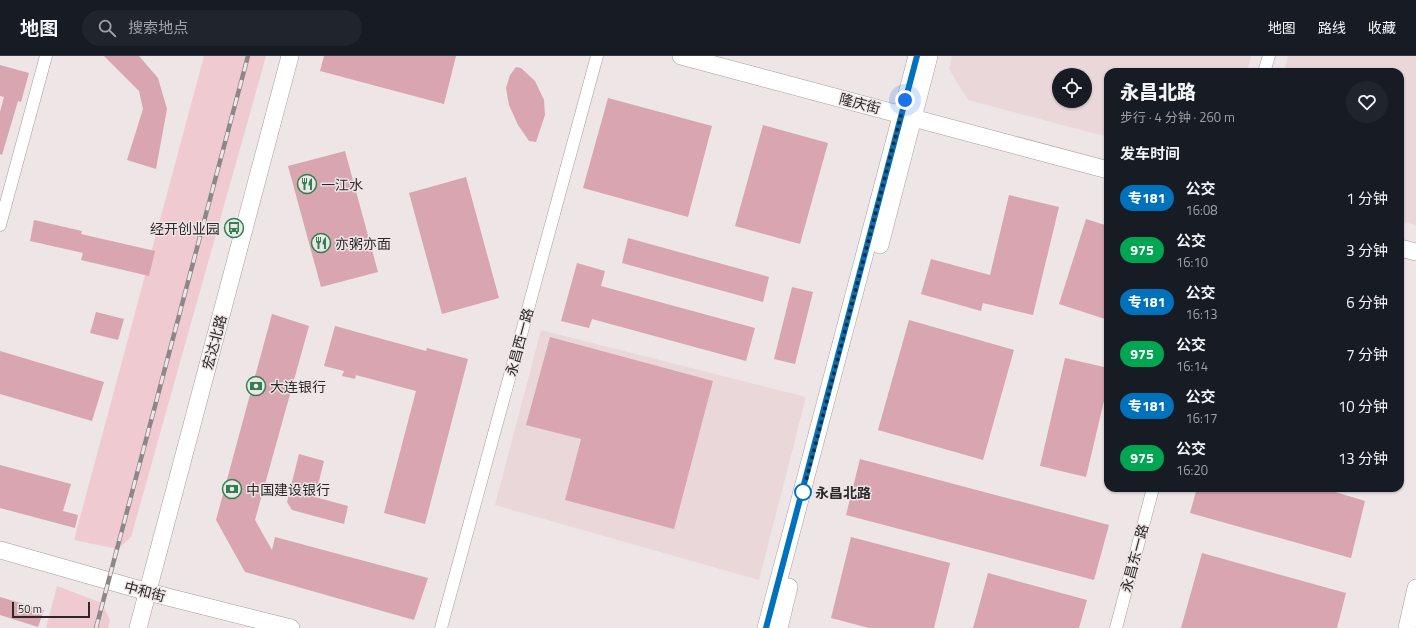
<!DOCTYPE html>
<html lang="zh">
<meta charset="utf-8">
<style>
body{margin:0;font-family:"Titillium Web","Noto Sans SC",sans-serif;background:#20242c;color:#f1f3f6;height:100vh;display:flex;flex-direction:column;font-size:15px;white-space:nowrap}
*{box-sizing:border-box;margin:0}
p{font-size:13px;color:#9ea1a6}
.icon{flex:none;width:22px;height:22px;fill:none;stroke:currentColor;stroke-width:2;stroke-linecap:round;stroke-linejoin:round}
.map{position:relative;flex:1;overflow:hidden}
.details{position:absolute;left:1104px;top:12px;width:300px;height:424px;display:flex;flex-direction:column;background:#171b24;border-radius:12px;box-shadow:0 1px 3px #0004}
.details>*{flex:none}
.badge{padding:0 8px;border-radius:13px;font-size:14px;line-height:26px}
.buttons{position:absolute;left:1052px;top:12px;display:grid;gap:8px}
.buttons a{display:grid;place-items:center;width:40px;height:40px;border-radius:50%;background:#171b24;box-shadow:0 1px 3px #0004;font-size:20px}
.scale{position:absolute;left:12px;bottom:10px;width:78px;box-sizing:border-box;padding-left:4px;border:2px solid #2c2829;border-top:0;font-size:11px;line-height:14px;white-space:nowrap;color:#2c2829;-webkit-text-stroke:3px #eee5e6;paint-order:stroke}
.you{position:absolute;width:20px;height:20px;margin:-10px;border:3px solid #fff;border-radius:50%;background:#1a73e8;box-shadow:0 0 0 6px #1a73e833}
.map>.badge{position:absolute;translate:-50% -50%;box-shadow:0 0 0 2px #fff}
h2{padding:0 16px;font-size:15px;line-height:36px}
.round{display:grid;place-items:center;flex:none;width:42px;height:42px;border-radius:21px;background:#20242c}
.overview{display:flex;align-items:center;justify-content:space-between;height:68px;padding:0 16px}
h1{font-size:19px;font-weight:800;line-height:30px}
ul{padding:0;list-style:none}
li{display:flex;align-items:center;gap:12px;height:52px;padding:0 16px}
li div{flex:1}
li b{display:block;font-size:15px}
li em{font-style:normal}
li .badge{min-width:44px;font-weight:700;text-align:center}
header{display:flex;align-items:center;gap:24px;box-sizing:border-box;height:56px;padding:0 20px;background:#171b24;border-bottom:1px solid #363941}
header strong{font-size:19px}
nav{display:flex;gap:22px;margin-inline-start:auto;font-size:14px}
.search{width:280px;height:36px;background:#20242c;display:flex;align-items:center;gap:10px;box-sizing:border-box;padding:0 14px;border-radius:22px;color:#9ea1a6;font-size:15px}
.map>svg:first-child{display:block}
.built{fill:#e9d7da;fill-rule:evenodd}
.green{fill:#efcad1}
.building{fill:#d8a5b0}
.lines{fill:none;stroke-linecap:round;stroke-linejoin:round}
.street-casing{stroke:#a59d9e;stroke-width:13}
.secondary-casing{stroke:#a59d9e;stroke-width:18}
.street{stroke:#fff;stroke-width:12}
.secondary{stroke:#fff;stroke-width:17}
.rail-casing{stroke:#8d8788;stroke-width:4.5}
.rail{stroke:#eee5e6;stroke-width:3;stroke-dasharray:9;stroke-linecap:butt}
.line-casing{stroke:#fff;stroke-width:9}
.line{stroke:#0072bc;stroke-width:6}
.walk{stroke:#2c2829;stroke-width:4;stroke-dasharray:0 7.2}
.stop-dot{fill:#fff;stroke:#0072bc;stroke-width:2}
.labels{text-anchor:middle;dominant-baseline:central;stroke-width:3;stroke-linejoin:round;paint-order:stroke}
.street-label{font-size:14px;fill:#2c2829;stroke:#eee5e6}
.poi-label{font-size:14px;fill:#2c2829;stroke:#eee5e6;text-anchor:start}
.stop-label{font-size:14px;font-weight:bold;fill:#2c2829;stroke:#eee5e6;text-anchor:start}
</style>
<header>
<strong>地图</strong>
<div class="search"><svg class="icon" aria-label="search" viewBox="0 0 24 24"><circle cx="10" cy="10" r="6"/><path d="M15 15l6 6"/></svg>搜索地点</div>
<nav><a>地图</a><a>路线</a><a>收藏</a></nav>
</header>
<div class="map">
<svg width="1416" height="572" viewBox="0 0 1416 572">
<rect width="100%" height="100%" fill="#eee5e6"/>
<path class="built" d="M952,0h299l-4,16h-139v65l-140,-37 -19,-31zM1059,19h26v26h-26z
M1288,0h128v169l-16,-4v-149h-116z
M541,274l265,67 -47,183 -264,-75z"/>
<path class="green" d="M204,0h62l-135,481 -13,12 -44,-9z
M57,530l45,17 8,17 -2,8h-62z"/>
<path class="building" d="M104,0h35l19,22 9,31 -11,60 -29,-9 16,-51 -4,-18z
M324,0h132l-12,48 -124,-33z
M0,9l29,8 -8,29 -3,-1 -16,54 -2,-1v-42l4,-15 -4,-1z
M516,11l5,1 14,13 9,19 1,15 -9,27 -7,-1 -11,-16 -9,-20 -3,-17 4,-13z
M608,42l104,28 -24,91 -105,-29z
M763,69l65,18 -28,101 -65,-18z
M345,95l33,121 -57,15 -33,-121z
M466,121l33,121 -57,16 -33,-121z
M1009,139l50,12 -26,108 -50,-12 -2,8 -60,-17 10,-35 59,16z
M1086,163l22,7v94l-49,-16z
M34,164l48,11 -1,3 74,17 -6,25 -68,-16 2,-7 -53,-12z
M628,182l141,39 -6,25 -141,-39z
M577,207l28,8 -4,15 154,42 -9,33 -154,-42 -3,9 -28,-7z
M792,231l21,5 -18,72 -21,-5z
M96,256l28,7 -6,21 -28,-7z
M272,258l37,12 -54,194 17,30 3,-13 153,41 -14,42 -169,-48 -29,-52z
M909,264l105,30 -31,110 -105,-30z
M335,270l91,25 1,-3 41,11 -43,165 -41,-11 32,-122 -60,-16 -1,4 -13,-3 2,-5 -20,-5z
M550,281l163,44 -39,148 -109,-29 16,-61 -55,-14z
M0,295l104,31 -12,39 -92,-27z
M1065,302l43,10v16l-22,93 -46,-11z
M299,398l25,7 -9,36 33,9 -4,18 -52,-14 -5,-8z
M860,403l249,66 -15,55 -248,-65z
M0,409l71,19 -8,27 15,4 -3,13 -75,-20z
M1197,432h125l43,13 -14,57 -161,-45z
M851,481l99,26 -16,65h-65l-38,-10z
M1202,497l144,40 -9,35h-156z
M988,517l99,27 -8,28h-106z
M0,541l44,13 -6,17 -38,-12z"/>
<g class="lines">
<g class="street-casing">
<path id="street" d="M1264,16l5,-16
M0,169l46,-169
M441,572l156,-572
M1116,572l37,-140"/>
</g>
<g class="secondary-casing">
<path id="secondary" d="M681,0l427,114
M880,189l49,-189
M1400,192l16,4
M0,494l148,42 143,36
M138,572l152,-572
M766,572l151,-572
M779,572l10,-41
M1407,572l9,-40"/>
</g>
<use href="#street" class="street"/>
<use href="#secondary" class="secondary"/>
<g class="rail-casing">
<path id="rail" d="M96,572l152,-572"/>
</g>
<use href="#rail" class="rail"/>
</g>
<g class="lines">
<g class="line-casing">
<path id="line" d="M766,572l151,-572"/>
</g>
<use href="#line" class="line"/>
<path class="walk" d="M803,436l102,-392"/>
</g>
<defs>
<g id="restaurant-ring" transform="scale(1)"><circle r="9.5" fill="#eee5e6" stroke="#2f8052" stroke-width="1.5"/><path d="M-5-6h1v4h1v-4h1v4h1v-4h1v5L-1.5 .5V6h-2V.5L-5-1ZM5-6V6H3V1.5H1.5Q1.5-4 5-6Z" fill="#2f8052"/></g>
<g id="bus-ring" transform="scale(1)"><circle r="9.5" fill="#eee5e6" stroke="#2f8052" stroke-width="1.5"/><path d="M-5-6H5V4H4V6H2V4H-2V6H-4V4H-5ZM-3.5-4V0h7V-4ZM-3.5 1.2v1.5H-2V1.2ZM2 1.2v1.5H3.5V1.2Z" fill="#2f8052"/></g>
<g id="bank-ring" transform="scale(1)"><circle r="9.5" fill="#eee5e6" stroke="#2f8052" stroke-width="1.5"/><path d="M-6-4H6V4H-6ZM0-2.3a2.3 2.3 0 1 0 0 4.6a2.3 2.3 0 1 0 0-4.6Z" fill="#2f8052"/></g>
</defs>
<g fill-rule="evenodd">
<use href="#restaurant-ring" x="307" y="128"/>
<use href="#bus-ring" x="234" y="172"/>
<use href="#restaurant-ring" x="321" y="187"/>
<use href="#bank-ring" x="256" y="330"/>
<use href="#bank-ring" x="232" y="433"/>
</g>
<circle class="stop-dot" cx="803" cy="436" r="8"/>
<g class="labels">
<g class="street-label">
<text transform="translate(860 47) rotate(15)">隆庆街</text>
<text transform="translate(214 286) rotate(-75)">宏达北路</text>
<text transform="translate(519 286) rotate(-75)">永昌西一路</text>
<text transform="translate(1134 502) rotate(-75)">永昌东一路</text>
<text transform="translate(145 535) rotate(15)">中和街</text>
</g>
<g class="poi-label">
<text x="321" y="128">一江水</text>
<text x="220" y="172" text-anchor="end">经开创业园</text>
<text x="335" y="187">亦粥亦面</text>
<text x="270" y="330">大连银行</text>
<text x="246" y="433">中国建设银行</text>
</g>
<g class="stop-label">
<text x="815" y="436">永昌北路</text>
</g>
</g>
</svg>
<div class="buttons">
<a><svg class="icon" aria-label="locate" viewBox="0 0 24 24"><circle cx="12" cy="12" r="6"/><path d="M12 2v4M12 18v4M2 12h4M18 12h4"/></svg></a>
</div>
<div class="scale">50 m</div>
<div class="you" style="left:905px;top:44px"></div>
<section class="details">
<div class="overview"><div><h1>永昌北路</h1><p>步行 · 4 分钟 · 260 m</p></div><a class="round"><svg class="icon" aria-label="heart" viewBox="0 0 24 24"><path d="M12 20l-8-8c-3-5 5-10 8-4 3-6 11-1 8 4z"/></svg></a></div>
<h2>发车时间</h2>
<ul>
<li><span class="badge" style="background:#0072bc;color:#fff">专181</span><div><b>公交</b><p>16:08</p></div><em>1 分钟</em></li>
<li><span class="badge" style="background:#00a651;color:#fff">975</span><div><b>公交</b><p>16:10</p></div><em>3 分钟</em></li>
<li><span class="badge" style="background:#0072bc;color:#fff">专181</span><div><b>公交</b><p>16:13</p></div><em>6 分钟</em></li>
<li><span class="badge" style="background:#00a651;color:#fff">975</span><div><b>公交</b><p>16:14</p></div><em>7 分钟</em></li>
<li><span class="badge" style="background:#0072bc;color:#fff">专181</span><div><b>公交</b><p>16:17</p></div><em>10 分钟</em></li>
<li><span class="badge" style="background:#00a651;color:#fff">975</span><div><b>公交</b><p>16:20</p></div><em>13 分钟</em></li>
</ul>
</section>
</div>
